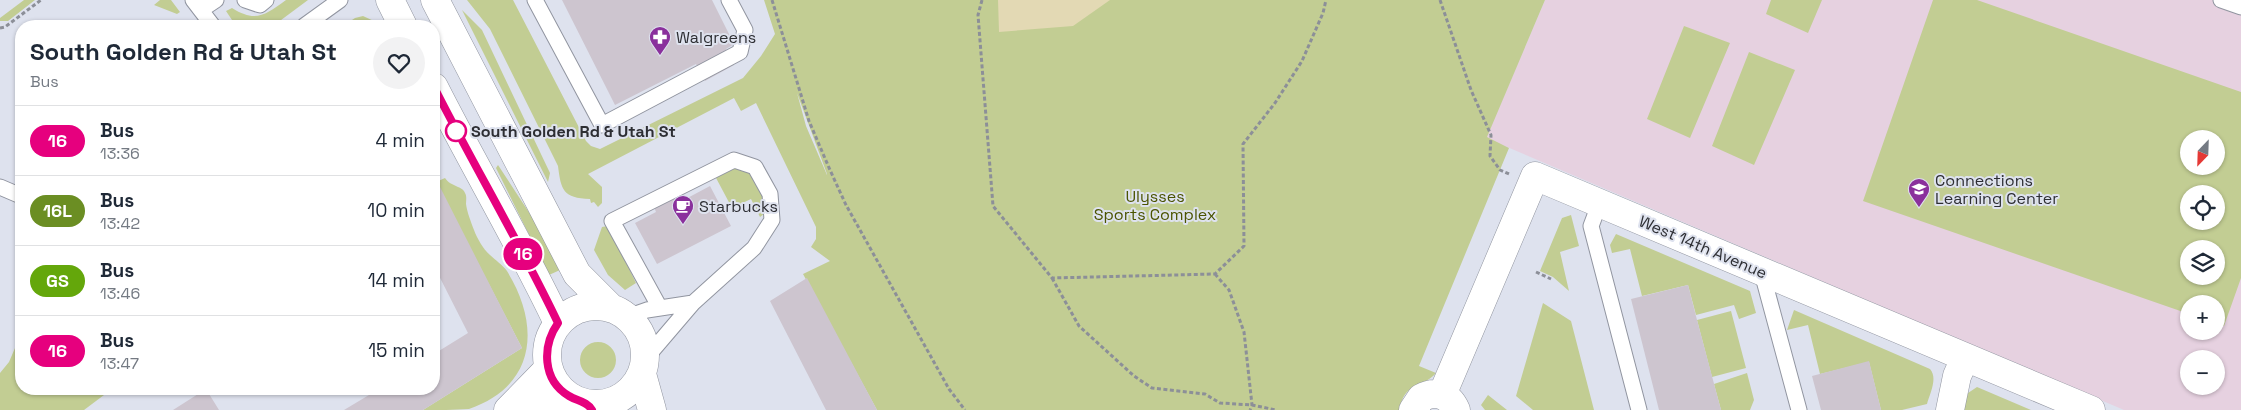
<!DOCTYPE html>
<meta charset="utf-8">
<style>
body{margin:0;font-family:"Space Grotesk",sans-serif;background:#f2f2f3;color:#1f2937;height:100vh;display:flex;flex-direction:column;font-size:19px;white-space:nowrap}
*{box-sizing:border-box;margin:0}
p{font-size:16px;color:#747a83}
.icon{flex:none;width:28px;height:28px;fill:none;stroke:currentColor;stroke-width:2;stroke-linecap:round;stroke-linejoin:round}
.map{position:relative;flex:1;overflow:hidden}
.panel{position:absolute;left:15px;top:20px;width:425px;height:375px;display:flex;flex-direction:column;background:#fff;border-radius:20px;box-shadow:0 1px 4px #0004}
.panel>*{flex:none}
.badge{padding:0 10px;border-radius:16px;font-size:18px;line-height:32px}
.needle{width:32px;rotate:203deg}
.controls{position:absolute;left:2180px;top:130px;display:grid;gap:10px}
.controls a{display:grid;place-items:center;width:45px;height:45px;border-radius:50%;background:#fff;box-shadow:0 1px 4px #0004;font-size:25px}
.map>.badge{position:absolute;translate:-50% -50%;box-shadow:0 0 0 2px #fff}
.round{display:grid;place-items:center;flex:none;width:52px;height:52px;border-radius:26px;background:#f2f2f3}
.overview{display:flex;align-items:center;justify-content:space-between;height:85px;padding:0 15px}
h1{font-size:24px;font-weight:700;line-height:38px}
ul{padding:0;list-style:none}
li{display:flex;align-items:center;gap:15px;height:70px;padding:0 15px;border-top:1px solid #e0e1e3}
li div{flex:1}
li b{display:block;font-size:19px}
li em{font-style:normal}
li .badge{min-width:55px;font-weight:700;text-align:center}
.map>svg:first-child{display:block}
.education{fill:#e6d1e0;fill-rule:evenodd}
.green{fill:#c2cd93;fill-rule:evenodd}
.sand{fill:#e3d9b4}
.building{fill:#cdc5cf}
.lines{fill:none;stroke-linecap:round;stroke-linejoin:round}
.lane-casing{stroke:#9195a0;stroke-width:17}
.street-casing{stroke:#9195a0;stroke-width:29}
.secondary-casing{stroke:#9195a0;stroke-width:29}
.path{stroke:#8c8f98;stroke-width:3;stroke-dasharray:4 2.5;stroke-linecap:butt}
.lane{stroke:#fff;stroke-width:15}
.street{stroke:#fff;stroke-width:28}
.secondary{stroke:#fff;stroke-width:28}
.line-casing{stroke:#fff;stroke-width:11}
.line{stroke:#e6007e;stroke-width:8}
.stop-dot{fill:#fff;stroke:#e6007e;stroke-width:2.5}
.labels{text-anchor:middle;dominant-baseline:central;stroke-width:4;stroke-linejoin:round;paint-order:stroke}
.poi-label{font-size:16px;fill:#2d2e33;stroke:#dee2ee;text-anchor:start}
.stop-label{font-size:16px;font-weight:bold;fill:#2d2e33;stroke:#dee2ee;text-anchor:start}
.park-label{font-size:16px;fill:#4b5401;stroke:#dee2ee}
.street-label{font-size:16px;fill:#2d2e33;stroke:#dee2ee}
</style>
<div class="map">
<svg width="2241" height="410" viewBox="0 0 2241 410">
<rect width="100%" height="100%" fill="#dee2ee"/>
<path class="education" d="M1545,0h696v410h-117l-638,-272zM2189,139h27v27h-27zM2189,194h27v27h-27zM2189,249h27v27h-27zM2189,304h27v27h-27zM2189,359h27v27h-27z"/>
<path class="green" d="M24,0h11l-27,21h-8v-3z
M160,0h11l9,12 -3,2 -23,-9z
M286,0h22l-35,26h-37l-10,-15 6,-3c24,15 33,7 54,-8z
M467,0h46l73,141 5,5 9,3 143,-71 18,-22 14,-22 -11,-34h781l-58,137 22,11 -90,218 17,7c-14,16 -33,9 -36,37h-523l-74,-136 27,-13 -19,-14 5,-8v-12l-60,-124 -15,8 -7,-13 -146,76 14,13v16l-4,4 -4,-5 -3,1 -1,-4c-27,-1 -29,-9 -32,-33l-68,-137zM797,93l30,81v1l-21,-49z
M1771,0h51l-14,33 -42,-19z
M1933,0h44l264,92v186l-17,48 -8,-2v-20h-27v10l-326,-113zM2189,139h27v27h-27zM2189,194h27v27h-27zM2189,249h27v27h-27z
M462,10l20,20 68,143 -2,9z
M363,16l13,6 3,4h-36l12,-8z
M1684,26l46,17 -40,95 -43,-19z
M1749,52l46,18 -41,95 -42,-19z
M498,165l34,52 28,53 -11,5 -53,-107z
M734,167l14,2 16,27v18l-4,3 -9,-18 -19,9 -17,-32z
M445,178c6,9 18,8 20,15 2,3 1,8 1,11 1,8 5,18 8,26 3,8 9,19 16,25 6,6 12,9 17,16 34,55 29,115 -38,138 -13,1 -33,1 -46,1l99,-62 -86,-166z
M1571,215l8,31 -19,6 9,39 -16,-14 -13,-6 22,-53z
M608,226l28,57 -11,7 -17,-15 -14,-25 8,-23z
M1616,234l134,57 6,22 -17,6 -5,-14 -38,10 -8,-30 -46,11 -12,-47 -18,4 -2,-8z
M1543,303l28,18 23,89h-61l-17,-14z
M1794,310l136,59c8,9 0,24 -3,35l-25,6h-21l-12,-48 -49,12 -12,-49 -21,5z
M1731,311l15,57 -34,9 -15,-57z
M21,334v55h91l-28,21h-84v-37l9,-11z
M580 360a18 18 0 1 1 36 0a18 18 0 1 1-36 0Z
M1747,373l7,27 -4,10h-29l-7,-26z
M1977,387l54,23h-68l5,-17z
M1488,395l19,15h-22l-4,-5z"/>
<path class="sand" d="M998,0h112l-37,26 -74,6z"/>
<path class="building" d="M562,0h150l22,44 -8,5 8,16 -29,16 -9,-17 -81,41z
M710,186l21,40 -74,38 -22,-41 21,-11 -2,-5 23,-12 3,7z
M440,187l82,161 -99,62h-79l35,-21h55v-35l34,-21 -34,-67v-76z
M807,278l70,132h-51l-56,-109z
M1688,285l9,35 24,90h-62l-28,-111z
M1869,361l12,49h-60l-9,-34z
M206,389l13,21h-46z"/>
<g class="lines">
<g class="lane-casing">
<path id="lane" d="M193,0l20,26
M245,0l15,5 6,-5
M535,0l67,125 138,-73 5,-22 -16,-30
M2221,0l20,7
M201,10l15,-10
M304,26l36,-26
M0,187l21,9
M1600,202l-9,24 48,184
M1762,273l37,137
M627,317l20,-7 46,-7
M646,358l47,-55 61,-55 18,-28 -2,-26 -15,-27 -21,-7 -122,61 48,87"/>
</g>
<g class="street-casing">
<path id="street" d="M1442,395l93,-219 556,234
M508,410l40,-41
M532,410l36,-14
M1413,410l8,-12c14,-8 28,-4 35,12
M1950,410l7,-34 8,-18"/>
</g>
<g class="secondary-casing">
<path id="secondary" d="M390,0l13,26
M435,0l142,274 34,34
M434,87c40,79 86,156 124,236
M547 355a49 49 0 1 1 98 0a49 49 0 1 1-98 0Z
M642,374l10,36"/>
</g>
<path class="path" d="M772,0l37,121 21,49 16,35 103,184 16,21
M982,0l-4,15 15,191 59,72 163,-4 29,-28 -1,-102 32,-41 27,-42 21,-48 3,-13
M1440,0l31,90 20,45 -1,21 10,14 9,4
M0,28l5,-1 36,-27
M1536,272l15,7
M1215,274l14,16 15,42 8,73 -2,5
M1052,278l27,48 55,50 18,12 53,6 15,9 32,2 24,5"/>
<use href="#lane" class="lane"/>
<use href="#street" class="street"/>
<use href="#secondary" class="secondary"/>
</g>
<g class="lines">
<g class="line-casing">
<path id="line" d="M434,87c40,79 86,156 124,236 -16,23 -16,57 11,73 8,5 18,5 23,14"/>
</g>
<use href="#line" class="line"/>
</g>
<defs>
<g id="pharmacy-pin" transform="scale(1.125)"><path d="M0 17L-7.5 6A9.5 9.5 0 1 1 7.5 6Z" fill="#8a309c" stroke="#dee2ee"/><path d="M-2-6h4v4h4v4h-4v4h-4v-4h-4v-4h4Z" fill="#fff"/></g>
<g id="school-pin" transform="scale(1.125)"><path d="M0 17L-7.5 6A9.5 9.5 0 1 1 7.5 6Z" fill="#8a309c" stroke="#dee2ee"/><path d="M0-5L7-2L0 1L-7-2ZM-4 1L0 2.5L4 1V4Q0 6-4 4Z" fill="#fff"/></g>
<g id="cafe-pin" transform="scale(1.125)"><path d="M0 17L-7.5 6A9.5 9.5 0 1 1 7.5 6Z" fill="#8a309c" stroke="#dee2ee"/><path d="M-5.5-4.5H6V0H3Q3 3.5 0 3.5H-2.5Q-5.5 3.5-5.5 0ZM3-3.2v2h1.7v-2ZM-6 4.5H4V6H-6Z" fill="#fff"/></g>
</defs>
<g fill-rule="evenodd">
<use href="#pharmacy-pin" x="660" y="37"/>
<use href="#school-pin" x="1919" y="189"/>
<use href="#cafe-pin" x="683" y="206"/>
</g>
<circle class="stop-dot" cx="456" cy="131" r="10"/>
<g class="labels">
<g class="poi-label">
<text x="676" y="37">Walgreens</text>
<text x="1935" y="180">Connections<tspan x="1935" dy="18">Learning Center</tspan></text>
<text x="699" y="206">Starbucks</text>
</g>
<g class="stop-label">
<text x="471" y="131">South Golden Rd &amp; Utah St</text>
</g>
<g class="park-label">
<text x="1155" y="196">Ulysses<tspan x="1155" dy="18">Sports Complex</tspan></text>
</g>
<g class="street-label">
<text transform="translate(1703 247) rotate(23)">West 14th Avenue</text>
</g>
</g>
</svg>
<div class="controls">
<a><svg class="needle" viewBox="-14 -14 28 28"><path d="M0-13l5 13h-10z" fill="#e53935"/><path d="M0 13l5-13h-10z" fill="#747a83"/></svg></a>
<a><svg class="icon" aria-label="locate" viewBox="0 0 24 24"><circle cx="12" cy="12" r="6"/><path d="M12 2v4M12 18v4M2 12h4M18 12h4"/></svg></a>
<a><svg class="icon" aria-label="layers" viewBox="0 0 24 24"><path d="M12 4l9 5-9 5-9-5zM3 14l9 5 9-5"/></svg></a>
<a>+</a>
<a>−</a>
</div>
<b class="badge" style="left:523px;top:254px;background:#e6007e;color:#fff">16</b>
<section class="panel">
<div class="overview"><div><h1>South Golden Rd &amp; Utah St</h1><p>Bus</p></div><a class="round"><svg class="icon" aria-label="heart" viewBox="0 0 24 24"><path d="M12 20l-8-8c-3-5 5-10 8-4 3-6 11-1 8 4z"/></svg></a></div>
<ul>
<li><span class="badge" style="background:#e6007e;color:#fff">16</span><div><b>Bus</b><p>13:36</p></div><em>4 min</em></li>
<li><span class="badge" style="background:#6b8e23;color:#fff">16L</span><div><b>Bus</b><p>13:42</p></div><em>10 min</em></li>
<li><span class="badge" style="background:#64a70b;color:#fff">GS</span><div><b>Bus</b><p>13:46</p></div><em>14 min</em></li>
<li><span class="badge" style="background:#e6007e;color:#fff">16</span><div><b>Bus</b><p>13:47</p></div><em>15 min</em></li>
</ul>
</section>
</div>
